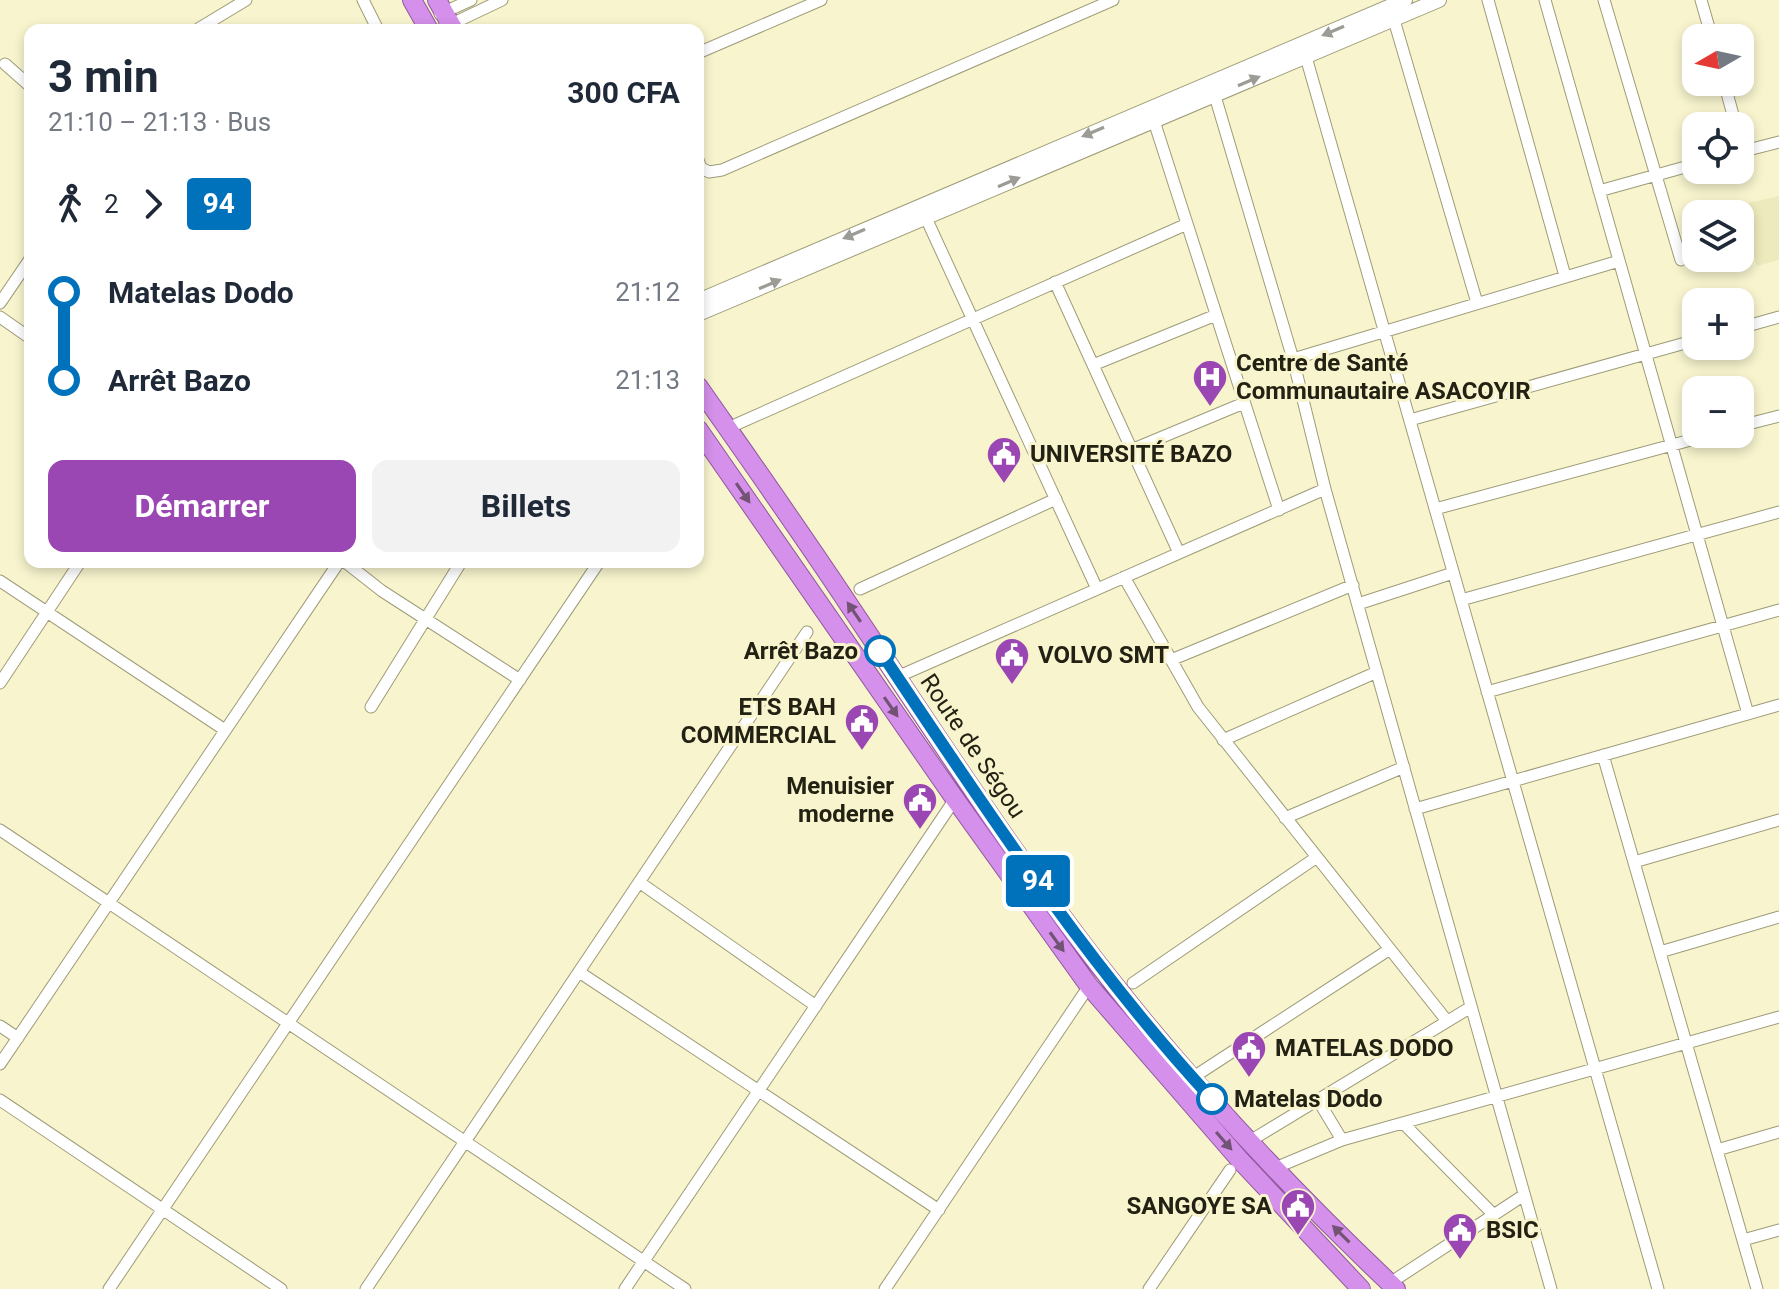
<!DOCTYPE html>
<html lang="fr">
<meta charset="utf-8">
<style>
body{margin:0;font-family:Roboto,sans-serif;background:#f2f2f3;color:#1f2937;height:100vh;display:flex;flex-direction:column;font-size:30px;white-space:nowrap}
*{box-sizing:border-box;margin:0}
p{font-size:26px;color:#747a83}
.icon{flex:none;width:44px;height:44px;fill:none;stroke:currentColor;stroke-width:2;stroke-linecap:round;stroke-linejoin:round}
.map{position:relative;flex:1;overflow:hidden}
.sheet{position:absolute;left:24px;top:24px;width:680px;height:544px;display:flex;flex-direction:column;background:#fff;border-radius:16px;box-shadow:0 4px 12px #0003}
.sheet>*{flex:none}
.badge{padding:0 16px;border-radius:6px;font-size:28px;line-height:52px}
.needle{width:52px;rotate:261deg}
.controls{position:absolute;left:1682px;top:24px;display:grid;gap:16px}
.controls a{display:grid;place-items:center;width:72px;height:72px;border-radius:16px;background:#fff;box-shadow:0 4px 12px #0003;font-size:40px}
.map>.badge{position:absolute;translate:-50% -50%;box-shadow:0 0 0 4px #fff}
.legs{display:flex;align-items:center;gap:12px;height:88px;padding:0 24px;font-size:26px}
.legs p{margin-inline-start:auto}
.headline{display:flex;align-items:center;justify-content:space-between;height:136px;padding:0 24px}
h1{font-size:44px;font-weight:700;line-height:60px}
.cta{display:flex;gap:16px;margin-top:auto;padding:16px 24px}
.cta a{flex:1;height:92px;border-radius:16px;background:#9a46b3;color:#fff;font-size:32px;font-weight:700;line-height:92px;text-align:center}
.cta a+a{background:#f2f2f3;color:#1f2937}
ul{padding:0 24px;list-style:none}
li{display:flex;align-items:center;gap:28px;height:88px;font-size:30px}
li i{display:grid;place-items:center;width:12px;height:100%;margin:0 10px;background:currentColor}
li i::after{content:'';width:20px;height:20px;margin:-10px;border:6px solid;border-radius:50%;background:#fff}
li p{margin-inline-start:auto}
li:first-child i{background:linear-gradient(#0000 50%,currentColor 0)}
li:last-child i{background:linear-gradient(currentColor 50%,#0000 0)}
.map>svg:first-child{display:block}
.built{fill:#edeabd}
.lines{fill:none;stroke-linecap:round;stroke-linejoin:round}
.minor-casing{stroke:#9e9c78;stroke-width:13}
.tertiary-casing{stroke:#9e9c78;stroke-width:16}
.trunk-casing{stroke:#8f589b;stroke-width:20}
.minor{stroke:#fff;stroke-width:11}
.tertiary{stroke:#fff;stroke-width:14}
.trunk{stroke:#d490ea;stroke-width:18}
.oneway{fill:#9c9b95}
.oneway2{fill:#725374}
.line-1-casing{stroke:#fff;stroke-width:18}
.line-1{stroke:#0072bc;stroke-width:12}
.stop-1-dot{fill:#fff;stroke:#0072bc;stroke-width:4}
.labels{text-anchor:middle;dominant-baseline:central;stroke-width:6;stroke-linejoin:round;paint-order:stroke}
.poi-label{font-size:24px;font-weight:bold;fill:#222113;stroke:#f7f4ce;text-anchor:start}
.stop-label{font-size:24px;font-weight:bold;fill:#222113;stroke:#f7f4ce;text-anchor:end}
.street-label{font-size:24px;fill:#222113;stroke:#f7f4ce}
</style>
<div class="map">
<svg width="1779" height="1289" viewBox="0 0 1779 1289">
<rect width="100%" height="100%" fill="#f7f4ce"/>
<path class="built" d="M1779,196v64l-22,6 -21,-60z"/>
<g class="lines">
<g class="minor-casing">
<path id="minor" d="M363,0l15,30
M1488,0l77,276
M1545,0l203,714
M1604,0l77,260
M1701,0l11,38
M440,14l31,-14
M1394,20l83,283
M198,29l48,-29
M439,30l63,-30
M698,53l123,-53
M1306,57l352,1232
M5,64l25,22
M1724,82l12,44
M1215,96l78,263 32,130 226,800
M1154,121l125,389
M1740,139l3,12
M1740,152l39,-10
M698,160l3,8 8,4 13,-2 391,-170
M1599,191l97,-27
M926,218l171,371
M1055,282l124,271
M0,303l30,-44
M0,317l30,21
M1740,328l39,-11
M1293,359l326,-98
M1093,365l123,-50
M1410,420l286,-80
M1740,426l39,-10
M728,428l459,-204
M1131,450l113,-47
M1435,509l278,-75
M345,562l37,29 138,89
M1124,577l74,130 249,314
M0,581l225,149
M860,589l196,-90
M1461,600l318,-88
M1358,604l95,-31
M1171,660l182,-75
M897,677l428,-188
M0,683l80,-121
M1487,692l292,-82
M371,707l90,-145
M1223,740l154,-68
M1603,755l154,534
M1415,809l364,-104
M1285,818l119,-51
M0,830l685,459
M1634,862l145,-42
M639,882l177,124
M1660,952l119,-35
M579,972l360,238
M1133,983l184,-126
M0,1026l18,12
M0,1064l339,-502
M1192,1078l198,-129
M0,1100l281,189
M1318,1100l24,40 437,-123
M1403,1123l91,92
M1250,1141l221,-134
M1717,1150l62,-18
M1275,1168l67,-28
M1743,1240l36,-10
M1390,1283l134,-88
M109,1289l490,-727
M366,1289l441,-657
M625,1289l330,-490
M885,1289l204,-303
M1149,1289l81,-119"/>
</g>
<g class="tertiary-casing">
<path id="tertiary" d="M698,301l707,-301
M698,314l741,-314"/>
</g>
<g class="trunk-casing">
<path id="trunk" d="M412,0l17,30
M437,0l17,30
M698,386c51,73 102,145 151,219 82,122 162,247 252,363 89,114 190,222 295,321
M698,429l257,370 134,187 150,173 122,130"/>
</g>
<use href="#minor" class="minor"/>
<use href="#tertiary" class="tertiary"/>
<use href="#trunk" class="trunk"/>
</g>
<defs><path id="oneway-solid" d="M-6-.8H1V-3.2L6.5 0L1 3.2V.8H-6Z" transform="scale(2)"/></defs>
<g class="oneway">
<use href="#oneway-solid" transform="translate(1333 31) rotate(157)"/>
<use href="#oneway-solid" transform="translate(1249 81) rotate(-23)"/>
<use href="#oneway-solid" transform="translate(1093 132) rotate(157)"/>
<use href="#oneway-solid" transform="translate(1009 182) rotate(-23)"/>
<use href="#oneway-solid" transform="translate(854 234) rotate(157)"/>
<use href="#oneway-solid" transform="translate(770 284) rotate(-23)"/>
</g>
<g class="oneway2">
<use href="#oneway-solid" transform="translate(743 493) rotate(55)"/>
<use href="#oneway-solid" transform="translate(854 612) rotate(-124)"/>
<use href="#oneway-solid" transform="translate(891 707) rotate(55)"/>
<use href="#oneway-solid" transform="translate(1057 942) rotate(54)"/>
<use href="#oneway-solid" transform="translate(1224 1141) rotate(49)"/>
<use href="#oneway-solid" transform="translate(1341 1234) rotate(-135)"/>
</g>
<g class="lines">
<g class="line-1-casing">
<path id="line-1" d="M880,651c103,154 206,312 332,448"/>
</g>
<use href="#line-1" class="line-1"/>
</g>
<defs>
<g id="hospital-pin" transform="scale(1.8)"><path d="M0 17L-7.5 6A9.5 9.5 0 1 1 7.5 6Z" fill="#9a46b3" stroke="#f7f4ce"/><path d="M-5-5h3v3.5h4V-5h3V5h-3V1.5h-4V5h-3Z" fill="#fff"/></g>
<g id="civic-pin" transform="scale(1.8)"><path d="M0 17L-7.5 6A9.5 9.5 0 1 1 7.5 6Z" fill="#9a46b3" stroke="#f7f4ce"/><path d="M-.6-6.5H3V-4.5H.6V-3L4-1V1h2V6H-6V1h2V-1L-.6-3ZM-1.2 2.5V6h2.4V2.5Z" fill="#fff"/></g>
</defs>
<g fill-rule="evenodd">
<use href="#hospital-pin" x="1210" y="377"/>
<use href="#civic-pin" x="1004" y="454"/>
<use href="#civic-pin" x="1012" y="655"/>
<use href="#civic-pin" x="862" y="721"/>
<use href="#civic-pin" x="920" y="800"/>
<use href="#civic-pin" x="1249" y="1048"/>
<use href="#civic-pin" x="1298" y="1206"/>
<use href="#civic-pin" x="1460" y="1230"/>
</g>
<g class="stop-1-dot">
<circle cx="880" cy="651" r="14"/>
<circle cx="1212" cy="1099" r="14"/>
</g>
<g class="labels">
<g class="poi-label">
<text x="1236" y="363">Centre de Santé<tspan x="1236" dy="28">Communautaire ASACOYIR</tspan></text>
<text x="1030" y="454">UNIVERSITÉ BAZO</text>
<text x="1038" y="655">VOLVO SMT</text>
<text x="836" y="707" text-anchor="end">ETS BAH<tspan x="836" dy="28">COMMERCIAL</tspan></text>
<text x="894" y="786" text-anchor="end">Menuisier<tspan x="894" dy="28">moderne</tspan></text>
<text x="1275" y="1048">MATELAS DODO</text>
<text x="1272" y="1206" text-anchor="end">SANGOYE SA</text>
<text x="1486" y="1230">BSIC</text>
</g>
<g class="stop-label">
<text x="858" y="651">Arrêt Bazo</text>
<text x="1234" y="1099" text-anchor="start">Matelas Dodo</text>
</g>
<g class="street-label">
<text transform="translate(973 746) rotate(56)">Route de Ségou</text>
</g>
</g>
</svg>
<div class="controls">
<a><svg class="needle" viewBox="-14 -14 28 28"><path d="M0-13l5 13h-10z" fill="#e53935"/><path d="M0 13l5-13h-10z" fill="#747a83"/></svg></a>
<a><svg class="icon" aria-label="locate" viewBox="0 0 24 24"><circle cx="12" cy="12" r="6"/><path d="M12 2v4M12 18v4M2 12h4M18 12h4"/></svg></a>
<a><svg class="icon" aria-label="layers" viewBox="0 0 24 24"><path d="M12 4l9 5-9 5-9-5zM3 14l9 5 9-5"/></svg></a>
<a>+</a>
<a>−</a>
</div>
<b class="badge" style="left:1038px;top:881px;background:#0072bc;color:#fff">94</b>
<section class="sheet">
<div class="headline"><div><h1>3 min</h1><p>21:10 – 21:13 · Bus</p></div><b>300 CFA</b></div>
<div class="legs"><svg class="icon" aria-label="walk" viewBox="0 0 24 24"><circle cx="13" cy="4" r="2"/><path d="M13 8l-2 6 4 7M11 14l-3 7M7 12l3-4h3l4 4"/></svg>2<svg class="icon" aria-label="forward" viewBox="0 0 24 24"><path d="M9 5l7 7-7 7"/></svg><b class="badge" style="background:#0072bc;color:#fff">94</b></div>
<ul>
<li><i style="color:#0072bc"></i><b>Matelas Dodo</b><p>21:12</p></li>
<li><i style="color:#0072bc"></i><b>Arrêt Bazo</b><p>21:13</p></li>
</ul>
<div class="cta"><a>Démarrer</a><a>Billets</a></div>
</section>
</div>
